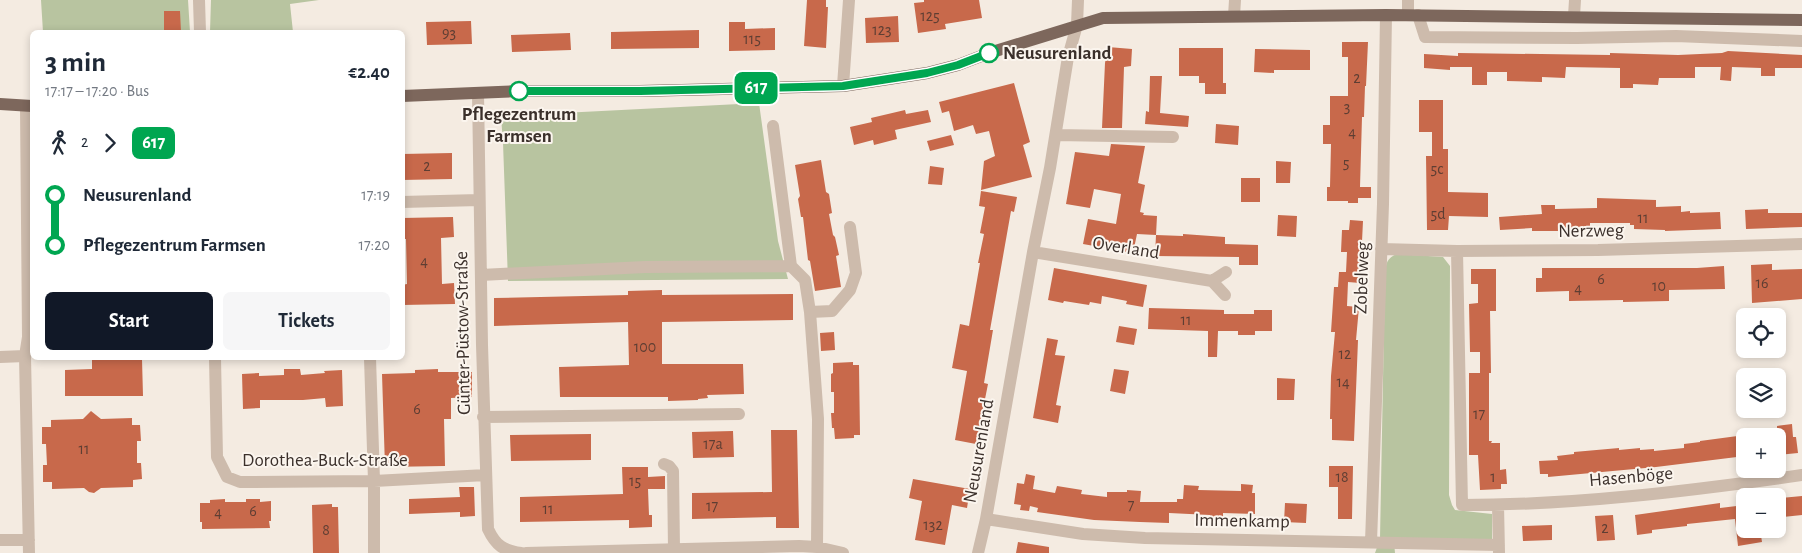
<!DOCTYPE html>
<meta charset="utf-8">
<style>
body{margin:0;font-family:"Alegreya Sans",sans-serif;background:#f6f6f7;color:#1f2937;height:100vh;display:flex;flex-direction:column;font-size:19px;white-space:nowrap}
*{box-sizing:border-box;margin:0}
p{font-size:16px;color:#747a83}
.icon{flex:none;width:28px;height:28px;fill:none;stroke:currentColor;stroke-width:2;stroke-linecap:round;stroke-linejoin:round}
.map{position:relative;flex:1;overflow:hidden}
.details{position:absolute;left:30px;top:30px;width:375px;height:330px;display:flex;flex-direction:column;background:#fff;border-radius:8px;box-shadow:0 2px 8px #0003}
.details>*{flex:none}
.badge{padding:0 10px;border-radius:8px;font-size:18px;line-height:32px}
.tools{position:absolute;left:1736px;top:308px;display:grid;gap:10px}
.tools a{display:grid;place-items:center;width:50px;height:50px;border-radius:8px;background:#fff;box-shadow:0 2px 8px #0003;font-size:25px}
.map>.badge{position:absolute;translate:-50% -50%;box-shadow:0 0 0 2px #fff}
.legs{display:flex;align-items:center;gap:8px;height:55px;padding:0 15px;font-size:16px}
.legs p{margin-inline-start:auto}
.overview{display:flex;align-items:center;justify-content:space-between;height:85px;padding:0 15px}
h1{font-size:28px;font-weight:700;line-height:38px}
.button{display:flex;gap:10px;margin-top:auto;padding:10px 15px}
.button a{flex:1;height:58px;border-radius:8px;background:#111827;color:#fff;font-size:20px;font-weight:700;line-height:58px;text-align:center}
.button a+a{background:#f6f6f7;color:#1f2937}
ul{padding:0 15px;list-style:none}
li{display:flex;align-items:center;gap:18px;height:50px;font-size:19px}
li i{display:grid;place-items:center;width:8px;height:100%;margin:0 6px;background:currentColor}
li i::after{content:'';width:12px;height:12px;margin:-6px;border:4px solid;border-radius:50%;background:#fff}
li p{margin-inline-start:auto}
li:first-child i{background:linear-gradient(#0000 50%,currentColor 0)}
li:last-child i{background:linear-gradient(currentColor 50%,#0000 0)}
.map>svg:first-child{display:block}
.green{fill:#b8c4a0}
.building{fill:#c8694b}
.lines{fill:none;stroke-linecap:round;stroke-linejoin:round}
.minor{stroke:#cdbbac;stroke-width:12}
.major{stroke:#7d675c;stroke-width:12}
.line-1-casing{stroke:#fff;stroke-width:11}
.line-1{stroke:#00a651;stroke-width:8}
.stop-1-dot{fill:#fff;stroke:#00a651;stroke-width:2.5}
.labels{text-anchor:middle;dominant-baseline:central;stroke-width:4;stroke-linejoin:round;paint-order:stroke}
.number-label{font-size:16px;fill:#5e3e33}
.stop-label{font-size:19px;font-weight:bold;fill:#3b302b;stroke:#fbf5ee;text-anchor:start}
.street-label{font-size:19px;fill:#3b302b;stroke:#fbf5ee}
</style>
<div class="map">
<svg width="1802" height="553" viewBox="0 0 1802 553">
<rect width="100%" height="100%" fill="#f4ebe1"/>
<path class="green" d="M41,0h147l2,32h-147z
M211,0h108l-29,4 3,28h-83z
M759,103l19,138 10,38 -280,2 -5,-138 -2,-27z
M1397,254l46,3 7,9 -1,229 3,10 3,5 37,4v26l-98,2 1,11h-20l5,-14 5,-266c1,-10 2,-15 12,-19z"/>
<path class="building" d="M807,0h19v7h2l-2,41 -22,-2z
M924,0h55l3,18 -37,6 1,5 -28,4 -4,-30 10,-1z
M164,11h16l1,21h-17z
M898,16l1,26 -33,1 -1,-25z
M471,21l1,23 -45,1 -1,-23z
M729,22h16v7l30,-1v22l-46,1z
M699,30v18l-88,1v-17z
M570,33l1,17 -59,2 -1,-17z
M1342,42h26l-2,44h-1l-1,31h-2l-2,70h11v11h-13v5h-10v-2h-21v-14h3l1,-43h-8v-19h7v-29h18v-39h-6z
M1108,47l24,2 -1,17 -7,1 -2,61h-20l3,-65z
M1179,48h44v35h3v11h-21v-11h-6v-7h-20z
M1255,49l55,1v20h-36v3l-20,-1z
M1728,51l74,4v13h-27v8h-14v-8l-29,-1 -1,14 -11,-1 1,-13h-26v11h-36l-1,7 -25,-1v4h-13v-20l-54,-1 -1,11 -23,-1v5l-35,-1v-9h-20v13h-15v-18h-22v3l-26,-2v-14l34,2v-3l152,2v-2l68,2 44,-2z
M1150,76h12l-2,37 29,3 -1,11 -43,-3 1,-13 3,1z
M1014,83l16,59 -7,3 9,32 -51,13 3,-29 11,-5 -6,-25 -13,3 -3,-9 -19,6 -5,-20 -7,2 -3,-11z
M1419,100h24v49h5v43l40,1v24l-39,-1 -1,14h-21l-1,-74h6v-24h-13z
M905,110l1,4 22,-4 3,12 -36,8 2,9 -23,6 -1,-5 -19,5 -4,-18 22,-5 -1,-4z
M1216,124l23,2 -1,19 -23,-2z
M951,135l3,10 -24,6 -3,-10z
M1111,144l34,2 -7,37 7,2 -5,27 4,1 -1,2 14,1 -1,19 -19,-1 -4,19 -50,-9 5,-25 28,5 5,-30 -27,-5 -4,19 -24,-4 9,-52 34,4z
M452,153v26l-50,1v-26z
M821,160l5,32 3,2 3,19 -3,1 4,21 2,2 4,18 -3,1 5,31 -26,4 -5,-30 -2,-1 -5,-43h-2l-3,-18 2,-3 -5,-31z
M1276,161l15,1 -1,21h-14z
M930,166l14,2 -2,17 -14,-1z
M1241,178h19v24h-19z
M981,191l36,6 -3,15 -3,-1 -21,119h3l-9,53 4,1 -12,60 -21,-4 12,-69 -15,-3 8,-44 9,2 11,-63h-2l6,-29 -4,-1 5,-26 -6,-1z
M1597,198l59,2v7l25,-1v6l9,-1v2l30,-1 1,17 -56,2v-1l-31,-1v-4h-4v-2h-40v8h-58v-3l-32,2 -1,-13 43,-3 -1,-9h14v4l42,-1z
M1768,209v4h34v14l-56,2 -1,-19z
M1278,215l19,1 -1,21 -19,-1z
M453,217l1,20 -13,1 1,46 12,-1 1,21 -53,1v-20l5,-1 -1,-45h-4v-21z
M1350,220l13,1 -3,62 -12,-1 -1,24 12,1 -3,33h2l-4,101 -22,-1v-21h-2l1,-43 4,-44h-4l3,-45h4l1,-15h7l1,-20h-6l1,-22h7z
M1183,234l42,3v7l33,1v20h-19v-8l-84,-1 1,-21 27,1z
M1772,264v6l30,-1v30l-50,4 -1,-38z
M1724,266l1,23 -56,1v11l-46,1v-2l-54,1v-10l-33,1v-14h6v-10h155z
M1054,268l93,17 -4,22 -17,-3 1,-3 -25,-5 -1,8 -11,-2 -1,3 -25,-4 -1,2 -15,-3z
M1471,269h25v42h-6l1,62h-11v-21h-10l-1,-48 9,-1v-19h-7z
M662,290v5l131,-1v26l-131,2v42h81l1,30 -37,1 1,3 -10,1v1l-30,1v-4h-108l-1,-30 70,-2 -1,-43 -134,4v-28l134,-3v-4z
M1149,308l75,2v4h30v-4h18v21h-17v4h-17v-4h-20l-1,26h-9v-26l-60,-2z
M1119,326l18,3 -3,16 -18,-3z
M834,332l1,18 -14,1 -1,-18z
M1047,338l11,2 -3,15 10,1 -9,49 5,1 -3,17 -25,-5z
M142,359l1,37h-78v-26l27,-1v-9z
M853,362v3h6l1,70h-6v3l-19,1 -1,-11h-2l-1,-15h3v-21h-3v-18l2,-1v-10z
M284,369h16l1,6 24,-2 -1,-2 18,-1 1,36 -17,1 -1,-9 -22,2h-43v8l-17,1 -1,-35 17,-1v3l25,-1z
M438,369v3h34v25l-21,1v21h-7l1,47 -60,1 -3,-93 33,-1v-3z
M1114,369l15,2 -4,23 -15,-3z
M1469,373h20v68h3l-1,2h9v27l6,-1 1,15h-6v5l-21,1 -2,-35h-9z
M1277,378l18,1 -1,21h-17z
M91,411l10,8 31,-1v7h8l1,16h-4v22h4l1,16 -9,1v7l-32,1 -7,5 -5,-1 -5,-4 -32,1v-7h-9v-17h4l-1,-21h-4v-17h9v-7l32,-1z
M1792,424l1,13h3l2,16 -20,2 -1,-29z
M771,430h26l2,98h-23v-11l-84,2v-26l80,-1z
M733,431l1,26 -41,1 -1,-26z
M591,434v26l-80,1 -1,-26z
M1745,435v21l-89,11 -108,10v-3h-8l-1,-13 19,-1 -1,-4 17,-2v-2l45,-4v2l21,-2v2l14,-1v2l30,-3v-4l16,-2v-1z
M1329,466h24l-1,53h-14v-32h-9z
M622,467h26v10l17,-1v13h-17l1,26h3v12l-23,1v-8l-109,2v-25l103,-3z
M1026,474l9,2 -2,13 22,4 2,-7 25,4 -1,4 26,3v-5h20v-2l14,1 -1,11h37v-3h6l1,-14 15,1 -1,4 43,1v-7l12,1 -1,8h3v21l-32,-1v6l-13,-1v-3l-41,-2v10l-29,-1 -46,-2 -57,-8 1,-4 -8,-2 -1,5 -9,-1 1,-5 -7,-1 3,-21 7,1z
M913,479l57,10 -3,19 -15,-3 -7,40 -30,-5 7,-39 -13,-3z
M459,487h15l1,29 -15,1v-5l-51,2v-15l51,-2z
M1802,496v19l-19,2 -2,-19z
M225,499v3h21v-3h14v3l11,-1v20h-2l1,7 -68,1v-7h-2v-19h10v-3z
M1285,503l22,1 -1,19 -22,-1z
M1720,503v5l25,-3v24h15l2,13 -24,4 -3,-27 -48,5v2l-35,4v3l-15,2 -2,-20z
M332,504v3h6l1,46h-26l-1,-48z
M1613,515l2,25 -18,1 -2,-25z
M1552,525v15l-29,1 -1,-15z
M1018,542l31,5v6h-33z"/>
<g class="lines">
<path class="minor" d="M199,0l1,32
M1408,15v-15
M1418,15l7,22 152,1 99,-2 126,5
M1234,16l1,-16
M1574,16l1,-16
M843,86l6,-86
M478,93l4,252 6,184c8,17 15,21 33,24
M26,106l2,231 -3,19 4,197
M773,126l18,140 14,14 5,32 8,107 -1,128
M1056,135l117,2
M402,202l77,-2
M1381,249l76,2 141,-1 204,-6
M1457,251l5,254c114,0 227,-14 340,-30
M1033,252l179,29 13,14
M481,275l164,-8 146,-1
M1212,281l14,-9
M810,312l22,-1 18,-21 6,-17 -6,-46
M0,357l25,-1
M215,358l2,99 10,20 13,5 134,-1 112,-6
M370,358l4,123v72
M483,417l256,-3
M664,464l5,2 4,5 1,78
M1498,505l1,47
M986,519l97,15 62,4 354,7
M0,540h29
M1371,542l12,-338 3,-189
M526,553l273,-7 18,1 26,6
M978,553l8,-34 47,-267 17,-84 18,-111 9,-32 1,-25"/>
<path class="major" d="M402,96l117,-5h121l203,-5 84,-13 31,-8 31,-12 114,-35 283,-3 416,5
M0,104l32,2"/>
</g>
<g class="lines">
<g class="line-1-casing">
<path id="line-1" d="M519,91h121l203,-5 84,-13 31,-8 31,-12"/>
</g>
<use href="#line-1" class="line-1"/>
</g>
<g class="stop-1-dot">
<circle cx="989" cy="53" r="9"/>
<circle cx="519" cy="91" r="9"/>
</g>
<g class="labels">
<g class="number-label">
<text x="930" y="16">125</text>
<text x="882" y="30">123</text>
<text x="449" y="33">93</text>
<text x="752" y="39">115</text>
<text x="1357" y="78">2</text>
<text x="1347" y="107">3</text>
<text x="1352" y="132">4</text>
<text x="1346" y="163">5</text>
<text x="427" y="166">2</text>
<text x="1437" y="169">5c</text>
<text x="1438" y="214">5d</text>
<text x="1643" y="218">11</text>
<text x="424" y="261">4</text>
<text x="1601" y="279">6</text>
<text x="1762" y="283">16</text>
<text x="1659" y="286">10</text>
<text x="1578" y="288">4</text>
<text x="1186" y="320">11</text>
<text x="645" y="347">100</text>
<text x="1345" y="354">12</text>
<text x="1343" y="382">14</text>
<text x="417" y="409">6</text>
<text x="1479" y="414">17</text>
<text x="713" y="444">17a</text>
<text x="84" y="449">11</text>
<text x="1342" y="477">18</text>
<text x="1493" y="477">1</text>
<text x="635" y="481">15</text>
<text x="1131" y="505">7</text>
<text x="712" y="506">17</text>
<text x="548" y="509">11</text>
<text x="253" y="511">6</text>
<text x="218" y="512">4</text>
<text x="933" y="525">132</text>
<text x="1605" y="528">2</text>
<text x="326" y="530">8</text>
</g>
<g class="stop-label">
<text x="1003" y="53">Neusurenland</text>
<text x="519" y="114" text-anchor="middle">Pflegezentrum<tspan x="519" dy="22">Farmsen</tspan></text>
</g>
<g class="street-label">
<text transform="translate(1591 231) rotate(-1)">Nerzweg</text>
<text transform="translate(1126 248) rotate(9)">Overland</text>
<text transform="translate(1362 278) rotate(-88)">Zobelweg</text>
<text transform="translate(463 333) rotate(-91)">Günter-Püstow-Straße</text>
<text transform="translate(979 451) rotate(-80)">Neusurenland</text>
<text x="325" y="460">Dorothea-Buck-Straße</text>
<text transform="translate(1631 477) rotate(-5)">Hasenböge</text>
<text transform="translate(1242 521) rotate(1)">Immenkamp</text>
</g>
</g>
</svg>
<div class="tools">
<a><svg class="icon" aria-label="locate" viewBox="0 0 24 24"><circle cx="12" cy="12" r="6"/><path d="M12 2v4M12 18v4M2 12h4M18 12h4"/></svg></a>
<a><svg class="icon" aria-label="layers" viewBox="0 0 24 24"><path d="M12 4l9 5-9 5-9-5zM3 14l9 5 9-5"/></svg></a>
<a>+</a>
<a>−</a>
</div>
<b class="badge" style="left:756px;top:88px;background:#00a651;color:#fff">617</b>
<section class="details">
<div class="overview"><div><h1>3 min</h1><p>17:17 – 17:20 · Bus</p></div><b>€2.40</b></div>
<div class="legs"><svg class="icon" aria-label="walk" viewBox="0 0 24 24"><circle cx="13" cy="4" r="2"/><path d="M13 8l-2 6 4 7M11 14l-3 7M7 12l3-4h3l4 4"/></svg>2<svg class="icon" aria-label="forward" viewBox="0 0 24 24"><path d="M9 5l7 7-7 7"/></svg><b class="badge" style="background:#00a651;color:#fff">617</b></div>
<ul>
<li><i style="color:#00a651"></i><b>Neusurenland</b><p>17:19</p></li>
<li><i style="color:#00a651"></i><b>Pflegezentrum Farmsen</b><p>17:20</p></li>
</ul>
<div class="button"><a>Start</a><a>Tickets</a></div>
</section>
</div>
